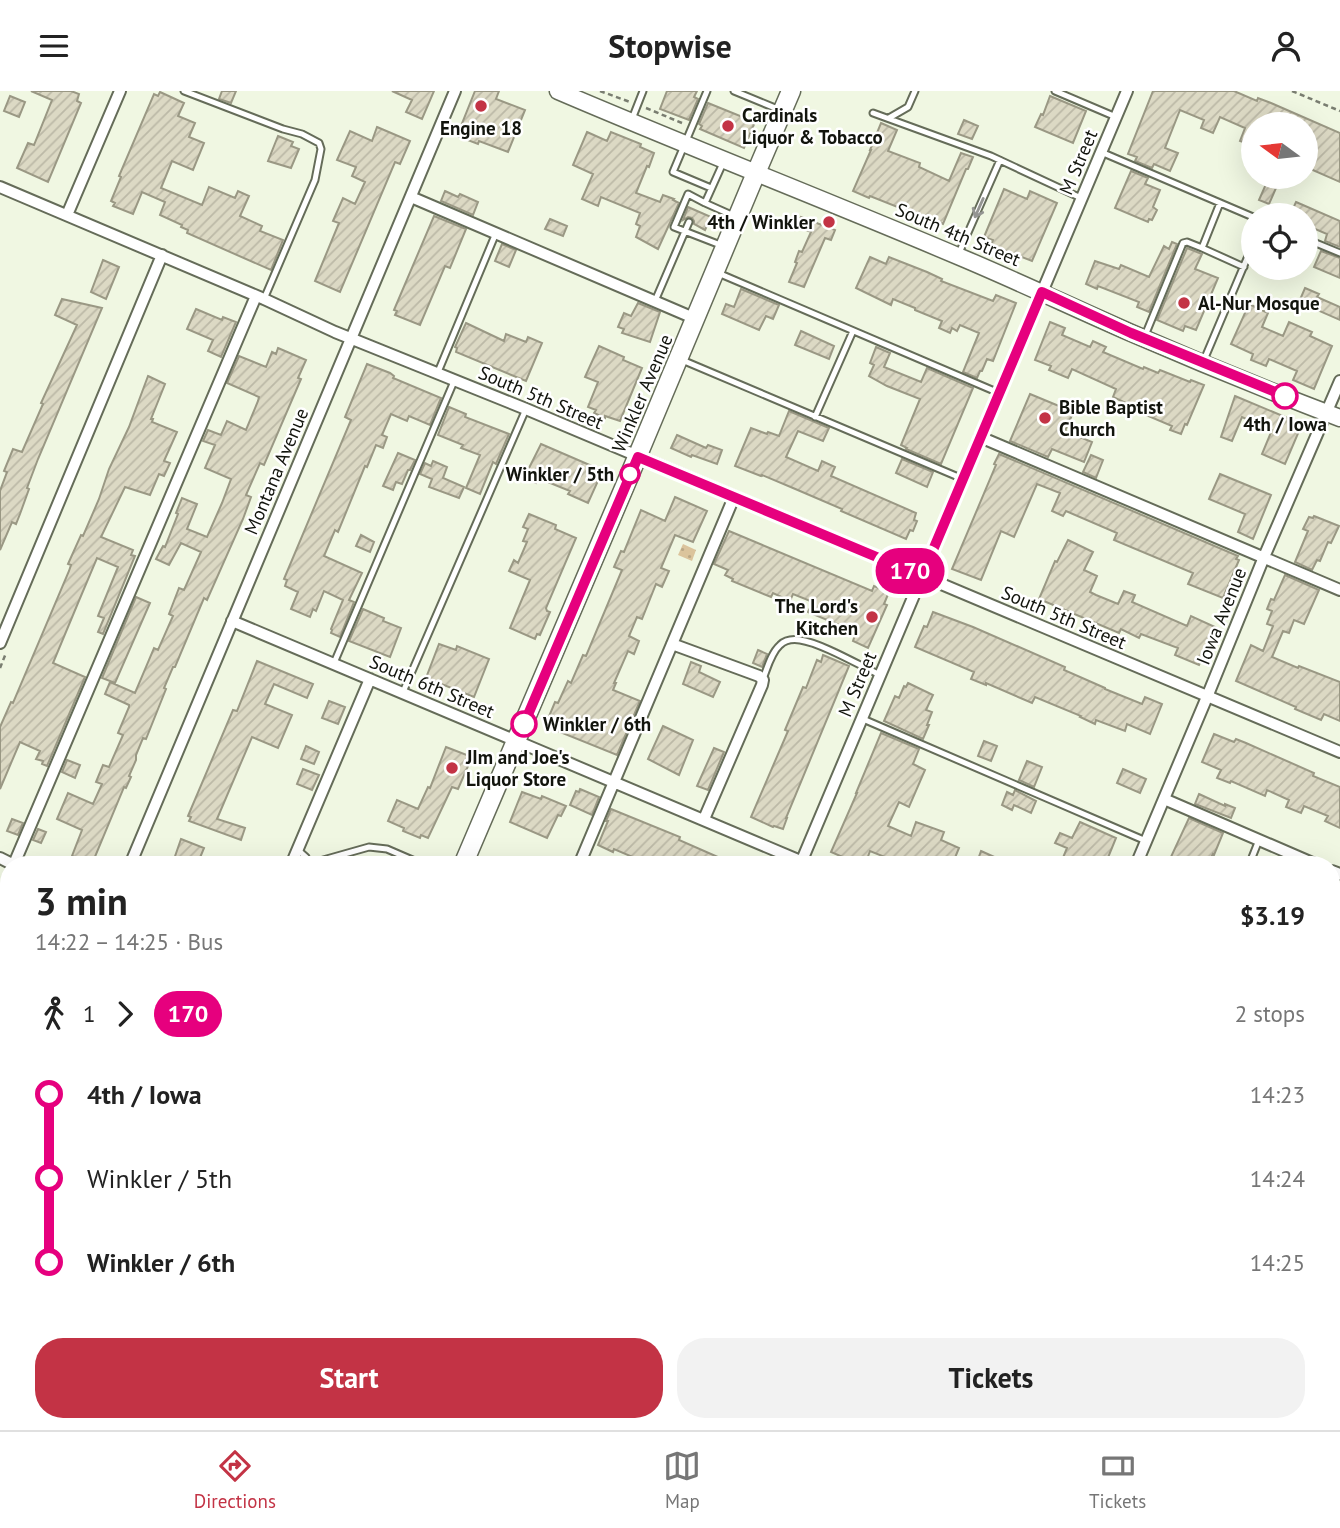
<!DOCTYPE html>
<meta charset="utf-8">
<style>
body{margin:0;font-family:"PT Sans",sans-serif;background:#f2f2f2;color:#222;height:100vh;display:flex;flex-direction:column;font-size:26px;white-space:nowrap}
*{box-sizing:border-box;margin:0}
p{font-size:23px;color:#767676}
.icon{flex:none;width:38px;height:38px;fill:none;stroke:currentColor;stroke-width:2;stroke-linecap:round;stroke-linejoin:round}
.map{position:relative;flex:1;overflow:hidden}
.drawer{position:absolute;left:0px;top:765px;width:1340px;height:576px;display:flex;flex-direction:column;background:#fff;border-radius:28px 28px 0 0;box-shadow:0 7px 28px #0002}
.drawer>*{flex:none}
.badge{padding:0 14px;border-radius:23px;font-size:24px;line-height:46px}
.needle{width:46px;rotate:285deg}
.tools{position:absolute;left:1241px;top:21px;display:grid;gap:14px}
.tools a{display:grid;place-items:center;width:77px;height:77px;border-radius:50%;background:#fff;box-shadow:0 7px 28px #0002;font-size:35px}
.map>.badge{position:absolute;translate:-50% -50%;box-shadow:0 0 0 4px #fff}
.legs{display:flex;align-items:center;gap:10px;height:77px;padding:0 35px;font-size:23px}
.legs p{margin-inline-start:auto}
.overview{display:flex;align-items:center;justify-content:space-between;height:119px;padding:0 35px}
h1{font-size:38px;font-weight:600;line-height:52px}
.cta{display:flex;gap:14px;margin-top:auto;padding:14px 35px}
.cta a{flex:1;height:80px;border-radius:28px;background:#c33345;color:#fff;font-size:28px;font-weight:600;line-height:80px;text-align:center}
.cta a+a{background:#f2f2f2;color:#222}
ul{padding:0 35px;list-style:none}
li{display:flex;align-items:center;gap:24px;height:84px;font-size:26px}
li i{display:grid;place-items:center;width:10px;height:100%;margin:0 9px;background:currentColor}
li i::after{content:'';width:18px;height:18px;margin:-9px;border:5px solid;border-radius:50%;background:#fff}
li p{margin-inline-start:auto}
li:first-child i{background:linear-gradient(#0000 50%,currentColor 0)}
li:last-child i{background:linear-gradient(currentColor 50%,#0000 0)}
header{display:flex;justify-content:space-between;align-items:center;height:91px;padding:0 35px;background:#fff;font-size:32px;font-weight:600}
.tab-bar{display:flex;justify-content:space-around;align-items:center;height:98px;border-top:2px solid #e0e0e0;background:#fff;font-size:19px;color:#767676}
.tab-bar a{display:grid;justify-items:center;gap:4px}
.tab-bar .current{color:#c33345}
.map>svg:first-child{display:block}
.park{fill:url(#park-dots)}
.building{fill:url(#building-hatch);stroke:#9a9884;stroke-width:2}
.lines{fill:none;stroke-linecap:round;stroke-linejoin:round}
.lane-casing{stroke:#656c59;stroke-width:9}
.street-casing{stroke:#656c59;stroke-width:14}
.secondary-casing{stroke:#656c59;stroke-width:19}
.primary-casing{stroke:#656c59;stroke-width:21}
.path{stroke:#797d70;stroke-width:2.5;stroke-dasharray:5 3.5;stroke-linecap:butt}
.lane{stroke:#fff;stroke-width:5}
.street{stroke:#fff;stroke-width:10}
.secondary{stroke:#fff;stroke-width:16}
.primary{stroke:#fff;stroke-width:18}
.oneway{stroke:#949592}
.line-1-casing{stroke:#fff;stroke-width:16}
.line-1{stroke:#e6007e;stroke-width:10}
.poi-dot{fill:#c33345;stroke:#fff;stroke-width:2.5}
.stop-1-dot{fill:#fff;stroke:#e6007e;stroke-width:3.5}
.labels{text-anchor:middle;dominant-baseline:central;stroke-width:5;stroke-linejoin:round;paint-order:stroke}
.poi-label{font-size:19px;font-weight:bold;fill:#12140d;stroke:#fff;text-anchor:start}
.street-label{font-size:19px;fill:#12140d;stroke:#fff}
.stop-label{font-size:19px;font-weight:bold;fill:#12140d;stroke:#fff}
</style>
<header><svg class="icon" aria-label="menu" viewBox="0 0 24 24"><path d="M4 6h16M4 12h16M4 18h16"/></svg>Stopwise<svg class="icon" aria-label="person" viewBox="0 0 24 24"><circle cx="12" cy="8" r="4"/><path d="M4 21q1-7 8-7t8 7"/></svg></header>
<div class="map">
<svg width="1340" height="1339" viewBox="0 0 1340 1339">
<defs>
<pattern id="park-dots" width="8" height="8" patternUnits="userSpaceOnUse" patternTransform="scale(1.75)"><rect width="8" height="8" fill="#dbc49c"/><path d="M2 2h.1M6 6h.1" fill="none" stroke="#bba885" stroke-width="1.8" stroke-linecap="round"/></pattern>
<pattern id="building-hatch" width="6" height="6" patternUnits="userSpaceOnUse" patternTransform="scale(1.75)"><rect width="6" height="6" fill="#dcd9c4"/><path d="M-1 1l2-2M0 6l6-6M5 7l2-2" fill="none" stroke="#bcb9a7"/></pattern>
</defs>
<rect width="100%" height="100%" fill="#f0f7e2"/>
<path class="park" d="M683,453l13,6 -4,11 -14,-6z"/>
<path class="building" d="M31,0h40l8,3 -2,7 4,2 -33,79 -31,-14 11,-25 6,2 18,-45z
M222,0h14l-5,12 -12,-4z
M392,0h42l-12,28 -16,-7 6,-12z
M475,0h24l-3,8 29,11 -17,42 -29,-11 -1,3 -21,-8z
M667,0h30l-3,6 4,2 -9,21 -29,-11z
M1153,0h81l23,10 1,-3 13,5 69,30v49l-34,-15v-43h-53v22l-13,-5 5,-13 -25,-11 -7,16 -12,-5 3,-8 -24,-10 -15,38 13,5 -8,18 -16,-7 -2,4 -17,-7 2,-4 -9,-3z
M160,1l24,11 -6,13 17,7 -6,14 15,6 -11,27 -21,-9 -11,27 41,17 7,-18 26,11 3,-7 11,5 -9,20 22,10 -2,5 23,9 -12,30 -84,-37 1,-3 -7,-3 1,-2 -22,-10 5,-13 -23,-10 -9,22 -20,-8 2,-3 -4,-2 10,-24 -2,-1 35,-82 4,2z
M10,5l15,6 -6,15 -15,-6z
M1050,5l36,15 -13,32 -38,-16 6,-13 2,1z
M708,12l47,19 -11,26 -44,-19 2,-3 -3,-2z
M964,29l14,6 -6,13 -14,-5z
M881,32l16,7 -9,21 32,12 -1,4 30,14 12,-28 12,4 -5,12h-2l-23,55 -12,-5 -3,6 -10,-4 3,-6 -20,-9 -1,2 -30,-12 -1,2 -16,-7 18,-41h-1z
M377,36l33,14 -10,23 -5,-2 -55,130 -25,-11 24,-58 -6,-2 10,-23 12,6 10,-22 -13,-6 4,-9 -19,-7 13,-29 22,10z
M587,41l20,9 4,-9 30,12 -1,3 14,6 -5,14 -2,-1 -11,27 24,9 3,-7 11,4 -1,1 6,3 -21,46 -22,-12 4,-11 -4,-2 4,-11 -39,-16 -3,9 -16,-7 11,-25 -20,-9z
M278,45l15,6 -2,4 8,3 -8,19 -23,-7z
M1131,80l17,7 -3,6 15,6 -7,17 4,3 -5,10 -3,-1 -1,3 -33,-14z
M1266,93l10,4 -7,16 -10,-4z
M1004,98l23,10 3,-8 27,12 -25,58 -41,-16 2,-5 -9,-3z
M445,100l13,6 2,-3 18,8 -5,13 -32,-14z
M1296,111l44,19v26l-15,-6 2,-7 -21,-9v-10h-16z
M688,116l23,10 -6,13 -11,-6v-3l-2,-3 -4,-1 -5,3z
M434,125l32,13 -16,39 -5,-2 -25,59 -25,-10 2,-4 -3,-1z
M801,126l34,13 -4,10 -6,-2 -21,49 -15,-5 8,-19 -2,-1 4,-11 3,1 9,-20 -14,-6z
M550,128l17,7 -4,10 -18,-7z
M1172,151l5,2 -28,68 -12,-5 2,-5 -41,-16 -1,3 -11,-5 9,-23 24,8 2,-4 28,12 15,-31 5,3z
M502,153l14,6 -7,17 -14,-6z
M1187,157l15,6 -7,15 23,9 -22,52 -11,-4 -2,5 -26,-11z
M1321,160l19,7v20l-26,-11z
M870,166l16,7 3,-7 38,15 15,7 -1,2 52,20 3,-6 20,8 -23,58 -6,-2 -5,12h-2l-3,7 -14,-6 16,-39 -19,-8 -3,6 -5,-3 -2,5 -11,-5 3,-7 -27,-11v-2l-22,-9 -2,6 -35,-17z
M103,169l16,7 -13,32 -15,-7z
M1305,197l14,6 -2,3 23,10v13l-41,-18z
M741,198l38,16 -6,14 -7,-3 -7,14 -37,-16 4,-10 8,3z
M62,208l40,9 -64,151 -11,29 2,1 -9,25 -4,10 -4,-2 -12,28v-59l7,-19 -3,-1 9,-22 9,3 21,-48 -2,-1 36,-78 -22,-10z
M638,212l22,9 -10,30 -28,-9 2,-4 -6,-2 6,-14 7,3z
M1249,213l19,9 -6,14 21,9 6,-14 23,10 -2,4 22,10 -18,43 -21,-9 4,-9 -28,-12 -3,7 -15,-6 2,-6 -22,-10z
M196,218l26,11 1,-3 13,5 -15,35 -13,-6 5,-11 -26,-11z
M1050,231l15,6 -3,7 28,12 3,-6 13,6 -3,5 40,17 1,-2 14,6 2,-3 30,12 1,-2 13,5 -17,40 -2,-1 -4,10 -11,-4 2,-4 -31,-13 1,-1 -15,-6 1,-2 -15,-7 3,-8 -44,-20 -4,9 -19,-8 2,-4 -16,-6z
M466,232l38,18 2,-7 20,8 2,-5 14,6 -16,38 -70,-29 1,-4 -2,-1z
M801,240l33,15 -5,13 -34,-14z
M599,255l25,11 -1,3 19,8 -22,53 -15,-5v2l-11,-5 2,-3 -8,-3 10,-25 -13,-5z
M876,256l14,6 -6,14 37,15 6,-14 46,20 -32,76 -35,-15 1,-1 -6,-3 19,-46 -33,-13 -18,-10 5,-11 -4,-2z
M278,257l28,12 -8,18 3,1 -37,86 -4,-2 -14,32 5,2 -8,22 -36,81 -3,-2 -29,69h-2l-9,21 2,1 -20,50 -3,-1 -7,17v5l-7,16 2,1 -5,11 -2,-1 -32,77 -20,-8 10,-26 -25,-11 11,-26 25,11 9,-20 -6,-2 7,-17 6,2 14,-32 -5,-2 11,-26v-2l-24,-11 5,-12 25,11 19,-45 4,2 15,-34 -4,-2 10,-26 5,2 17,-38 -20,-9 -12,22 -13,-6 7,-13 2,1 13,-33 -2,-1 6,-15 15,6 -10,25 20,8 15,-34 9,-24 -26,-11 10,-23 -12,-4 5,-11 13,5 6,-14 19,9 12,-29 1,-4 -32,-14 12,-27 27,11 6,-15 4,2z
M367,273l23,9 4,3 -1,2 48,20 -11,27 -21,-9 -2,5 -16,-7 -9,21 5,2 -4,11 -7,-3 -9,22 -2,-1 -27,66 -3,-2 -11,26 38,17 -13,27 5,2 -14,35 -9,-4 1,-3 -1,-1 12,-29 -19,-9 -8,20 -3,-2 -3,8 -19,-8 7,-17 -13,-6 2,-6 -3,-1 67,-159 -6,-3z
M148,285l17,8 -14,35h2l-1,3 25,10 -13,29 6,2 -6,13 -5,-2 -9,21 -25,-8 -24,50 32,13 -2,5 4,1 -32,78 -5,-2 6,-14 -6,-2 20,-49 -21,-9 -19,45 -25,60 32,14 -38,89 -5,-2 1,-3 -7,-2 4,-8 -20,-9 -20,47v-62l11,-25 2,1 56,-132 2,-6 -3,-1 13,-29 2,1 16,-37 10,-30 20,-42z
M1030,303l41,17 -2,3 3,1 -7,16 27,11 -8,20 -32,-13 -4,8 -38,-16z
M1235,305l67,28 -17,40 -23,-10 10,-24 -30,-13 -10,24 -11,-4z
M449,316l17,7 -1,3 44,17 -13,30 -3,-2 -13,32 -14,-6 14,-33 -19,-7 2,-3 -25,-10z
M789,320l40,17 -6,13 -25,-10 -12,26 32,14 4,-10 13,6 -4,9 85,37 -2,7 3,1 -4,10 -3,-1 -4,9 -65,-28 1,-2 -49,-21 -31,-13 -1,1 -26,-10 16,-38 16,6 1,-2 11,4z
M677,344l29,13 2,-3 14,5 -5,14 -25,-9 -1,2 -20,-9z
M541,353l58,25 -1,2 4,1 -14,31 -20,-9 2,-3 -32,-13 -2,5 -12,-5z
M398,362l17,7 -5,10h-2l-6,14 -6,-2 -3,8 -10,-4z
M999,363l239,102 -2,3 3,1 -16,38 -35,-14 5,-11 -79,-33 3,-7 -51,-22 -3,5 -11,-5 8,-18 -23,-9 -23,53 -13,-6 -20,49 -29,-11 44,-104 -2,-1z
M1091,364l12,5 -7,18 -13,-6z
M902,368l31,13 -6,15 -31,-14z
M433,370l14,6 -4,11 21,9 -5,11 -30,-11 3,-8 -12,-5 5,-11 6,3z
M1220,383l51,21 -18,44 -15,-7 7,-18 -36,-15z
M675,406l32,14 -14,31 -18,-7 -14,33 8,3 -7,16 -6,-3 -14,35 -5,-2 -8,19 10,5 -5,13 -6,-3 -14,32h2l-3,7 27,11 -23,54 -72,-29 10,-24 3,1 10,-22 3,2 12,-28 3,1 36,-86 -8,-3 7,-16 3,1 17,-42 24,11z
M529,423l27,11 -1,4 21,9 -30,70 1,3 3,1 -10,23 -3,-1 -2,5 -25,-11 20,-48 -21,-9 5,-11 4,3 9,-21 -4,-1 5,-12 -5,-2z
M1314,425l25,10 -8,17 -3,-1 -8,19 -3,-1 -5,10 -17,-8 13,-31 -5,-2 6,-12 4,1z
M729,440l143,60 2,-5 15,6 -5,12 3,1 -19,43 -15,-7 3,-9 -48,-20 5,-10 -20,-8 -3,7 -17,-8 -2,4 -39,-16 1,-2 -8,-4 3,-5 -14,-6z
M361,444l13,7 -4,10 -14,-6z
M1068,449l25,12 -9,18 13,6 -7,16 6,3 22,9 6,-13 11,4 -3,7 55,24 4,-10 24,11 -16,38 -24,-10 3,-7 -37,-14 -2,4 -18,-9 -2,4 -80,-34 16,-38 2,1z
M1285,484l34,15 -15,34 -10,-4 -5,13 -6,-2 -11,26 26,11 1,-2 41,16v39l-16,-7 -3,6 -26,-11 1,-2 -60,-26 15,-36 12,6 10,-25 -6,-2 5,-13 -5,-2 4,-10 3,1z
M136,506l14,6 -35,80 -13,-5z
M363,518l21,9 -1,3 18,7 -11,29 -41,-16z
M933,521l40,15 92,40 -1,3 41,18v1l37,15 3,-7 17,7 -12,30 -23,-10 -2,7 -29,-11 -1,4 -15,-7 1,-1 -46,-19 -3,6 -46,-20v2l-15,-6 3,-7 -59,-25 9,-21 3,1z
M439,553l17,6 1,-4 32,13 -15,38 -48,-19z
M758,559l9,4 -5,13 -9,-4z
M823,564l26,11 -63,152h1l-4,11 -9,-3 -1,1 -22,-10 37,-86 -3,-1 18,-43 3,1 11,-28 4,2z
M257,570l56,23 -6,14 -33,-14 -9,20 27,11 -14,33 -26,-11 -35,82 28,9 -4,12 -52,-19 2,-4 -3,-1 45,-106 4,1z
M691,571l10,4 -2,6 21,10 -7,15 -30,-13z
M908,592l25,12 -7,15 6,2 -5,13h2l-6,14 -39,-18 11,-25 4,2 5,-12 2,1z
M329,610l16,6 -7,17 -16,-6z
M663,635l30,14 -14,35 -31,-16z
M881,642l38,16 -6,15 12,6 -16,37 -10,-5 -11,24 23,10 5,-14 28,10 -3,8 18,8 -7,17h-58l1,-4 -25,-10 -5,14h-4l-30,-13 26,-59h-1z
M1214,643l20,8 2,-3 10,4 68,30 -1,3 27,11v41l-15,-7 3,-5 -24,-10 -3,7 -15,-6 3,-7 -22,-10 -2,6 -34,-15 -1,2 -13,-5 4,-8 -19,-8z
M984,650l13,5 -6,15 -13,-5z
M306,655l13,6 -5,12 -13,-5z
M446,656l26,10 -14,32 -6,-2 -24,51 -7,-3 -1,3 -17,-7 1,-3 -16,-7 9,-21 21,9 10,-22 2,1z
M714,657l10,4 -16,38 -11,-4z
M67,669l13,5 -5,13 -13,-6z
M1027,670l15,6 -8,20 -15,-7z
M303,678l16,6 -7,15 -15,-6z
M1123,678l23,10 -6,14 -23,-10z
M580,698l19,8 -7,18 -22,-10 6,-14 3,1z
M1015,699l21,11 -5,12 -17,-8 -2,5 -10,-5 5,-13 6,3z
M522,701l19,7 1,-3 24,10 -5,10 -3,-1 -11,23 -37,-16z
M1199,703l26,12v-2l10,4 -4,10 -36,-14z
M611,718l69,28 -1,3 57,25h-72l-12,-6 -3,5 -35,-15 -1,3 -15,-7 10,-24h-2z
M1189,727l34,15 -9,22 -1,-1 -6,11h-25l-12,-6z
M12,728l11,4 -5,12 -11,-4z
M1080,731l36,16 -11,27h-45l7,-17 -12,-5 5,-10 12,5z
M38,738l8,3 -5,11 -8,-3z
M181,748l23,9 -7,17h-25z
M981,760l31,14h-36z"/>
<g class="lines">
<g class="lane-casing">
<path id="lane" d="M184,0l99,38 19,5 17,9 2,6 -6,31 -51,119
M707,0l-34,81 38,16
M734,0l46,19
M1055,0l61,26
M873,22l118,43 90,42
M889,27l19,-11 7,-16
M632,28l11,-28
M1101,61l152,65
M723,72l-18,40 -17,-9 -14,33 49,19
M705,112l29,13
M1220,112l-18,45 42,19
M1306,148l34,14
M959,162l41,-93
M718,182l281,120
M655,210l34,-79
M1144,247l39,-95 4,-1 15,6
M682,269l281,119
M1204,269l47,-111v-21l2,-6
M438,281l58,-139
M815,326l38,-86
M334,572l121,-284
M763,588c4,-10 8,-26 17,-34 5,-5 13,-6 20,-5 21,3 59,25 80,35
M403,601l123,-283
M863,628l283,122
M297,758l9,8 3,8
M309,773l60,-17 18,2 37,16
M1249,774l10,-25
M1332,831l8,-19
M1332,879l8,3
M0,911l9,-6
M0,1122l9,-4
M1332,1162l8,4
M105,1332l4,7
M344,1332l4,7
M0,1338l21,-6
M562,1339l3,-7
M783,1339l3,-7
M1009,1339l3,-7
M1231,1339l1,-7"/>
</g>
<g class="street-casing">
<path id="street" d="M0,96l264,112 71,33 191,77 814,343
M411,106l285,122
M67,124l53,-124
M980,346l360,153
M232,530l578,244
M0,552l162,-388
M672,553l87,32 4,4 -1,5 -58,134
M1164,708l153,66
M0,767l14,7
M14,773l242,-568
M130,774l325,-774
M291,774l79,-186
M579,774l155,-368
M800,774l327,-774
M1136,774l71,-168 57,-140 76,-176
M1332,780l8,3
M1332,993l8,4
M1332,1104l8,-20
M0,1234l9,-2
M1332,1329l8,3
M227,1332l4,7
M261,1339l12,-7
M674,1339l3,-7
M897,1339l3,-7
M1120,1339l3,-7"/>
</g>
<g class="secondary-casing">
<path id="secondary" d="M558,0c133,57 268,109 402,166 57,24 112,50 169,75 69,30 140,59 211,86
M0,1066l9,-6"/>
</g>
<g class="primary-casing">
<path id="primary" d="M463,774l167,-391 126,-301 35,-82
M499,1332l4,7"/>
</g>
<path class="path" d="M600,0l30,11
M1292,0l48,20
M646,17l36,15
M0,577l6,-15"/>
<use href="#lane" class="lane"/>
<use href="#street" class="street"/>
<use href="#secondary" class="secondary"/>
<use href="#primary" class="primary"/>
</g>
<defs><path id="oneway-shaft" d="M-6 0H5M1.5-3L5.5 0L1.5 3" fill="none" stroke-width="1.6" stroke-linecap="round" stroke-linejoin="round" transform="scale(1.75)"/></defs>
<use class="oneway" href="#oneway-shaft" transform="translate(979 117) rotate(114)"/>
<g class="lines">
<g class="line-1-casing">
<path id="line-1" d="M524,633l114,-267 284,119 120,-284 89,41 154,63"/>
</g>
<use href="#line-1" class="line-1"/>
</g>
<g class="poi-dot">
<circle cx="481" cy="15" r="7"/>
<circle cx="728" cy="35" r="7"/>
<circle cx="829" cy="131" r="7"/>
<circle cx="1184" cy="212" r="7"/>
<circle cx="1045" cy="327" r="7"/>
<circle cx="872" cy="526" r="7"/>
<circle cx="452" cy="677" r="7"/>
</g>
<g class="stop-1-dot">
<circle cx="1285" cy="305" r="12"/>
<circle cx="630" cy="383" r="9"/>
<circle cx="524" cy="633" r="12"/>
</g>
<g class="labels">
<g class="poi-label">
<text x="742" y="24">Cardinals<tspan x="742" dy="22">Liquor &amp; Tobacco</tspan></text>
<text x="481" y="37" text-anchor="middle">Engine 18</text>
<text x="815" y="131" text-anchor="end">4th / Winkler</text>
<text x="1198" y="212">Al-Nur Mosque</text>
<text x="1059" y="316">Bible Baptist<tspan x="1059" dy="22">Church</tspan></text>
<text x="858" y="515" text-anchor="end">The Lord's<tspan x="858" dy="22">Kitchen</tspan></text>
<text x="466" y="666">JIm and Joe's<tspan x="466" dy="22">Liquor Store</tspan></text>
</g>
<g class="street-label">
<text transform="translate(1078 71) rotate(-67)">M Street</text>
<text transform="translate(958 143) rotate(23)">South 4th Street</text>
<text transform="translate(642 302) rotate(-67)">Winkler Avenue</text>
<text transform="translate(541 306) rotate(23)">South 5th Street</text>
<text transform="translate(276 380) rotate(-67)">Montana Avenue</text>
<text transform="translate(1221 525) rotate(-68)">Iowa Avenue</text>
<text transform="translate(1064 526) rotate(23)">South 5th Street</text>
<text transform="translate(857 593) rotate(-67)">M Street</text>
<text transform="translate(432 595) rotate(23)">South 6th Street</text>
</g>
<g class="stop-label">
<text x="1285" y="333">4th / Iowa</text>
<text x="614" y="383" text-anchor="end">Winkler / 5th</text>
<text x="543" y="633" text-anchor="start">Winkler / 6th</text>
</g>
</g>
</svg>
<div class="tools">
<a><svg class="needle" viewBox="-14 -14 28 28"><path d="M0-13l5 13h-10z" fill="#e53935"/><path d="M0 13l5-13h-10z" fill="#767676"/></svg></a>
<a><svg class="icon" aria-label="locate" viewBox="0 0 24 24"><circle cx="12" cy="12" r="6"/><path d="M12 2v4M12 18v4M2 12h4M18 12h4"/></svg></a>
</div>
<b class="badge" style="left:910px;top:480px;background:#e6007e;color:#fff">170</b>
<section class="drawer">
<div class="overview"><div><h1>3 min</h1><p>14:22 – 14:25 · Bus</p></div><b>$3.19</b></div>
<div class="legs"><svg class="icon" aria-label="walk" viewBox="0 0 24 24"><circle cx="13" cy="4" r="2"/><path d="M13 8l-2 6 4 7M11 14l-3 7M7 12l3-4h3l4 4"/></svg>1<svg class="icon" aria-label="forward" viewBox="0 0 24 24"><path d="M9 5l7 7-7 7"/></svg><b class="badge" style="background:#e6007e;color:#fff">170</b><p>2 stops</p></div>
<ul>
<li><i style="color:#e6007e"></i><b>4th / Iowa</b><p>14:23</p></li>
<li><i style="color:#e6007e"></i><span>Winkler / 5th</span><p>14:24</p></li>
<li><i style="color:#e6007e"></i><b>Winkler / 6th</b><p>14:25</p></li>
</ul>
<div class="cta"><a>Start</a><a>Tickets</a></div>
</section>
</div>
<nav class="tab-bar">
<a class="current"><svg class="icon" aria-label="directions" viewBox="0 0 24 24"><path d="M12 3l9 9-9 9-9-9zM9 14v-3h6M13 9l2 2-2 2"/></svg>Directions</a>
<a><svg class="icon" aria-label="map" viewBox="0 0 24 24"><path d="M3 6l6-2 6 2 6-2v14l-6 2-6-2-6 2zM9 4v14M15 6v14"/></svg>Map</a>
<a><svg class="icon" aria-label="tickets" viewBox="0 0 24 24"><path d="M3 7h18v10H3zM15 7v10"/></svg>Tickets</a>
</nav>
